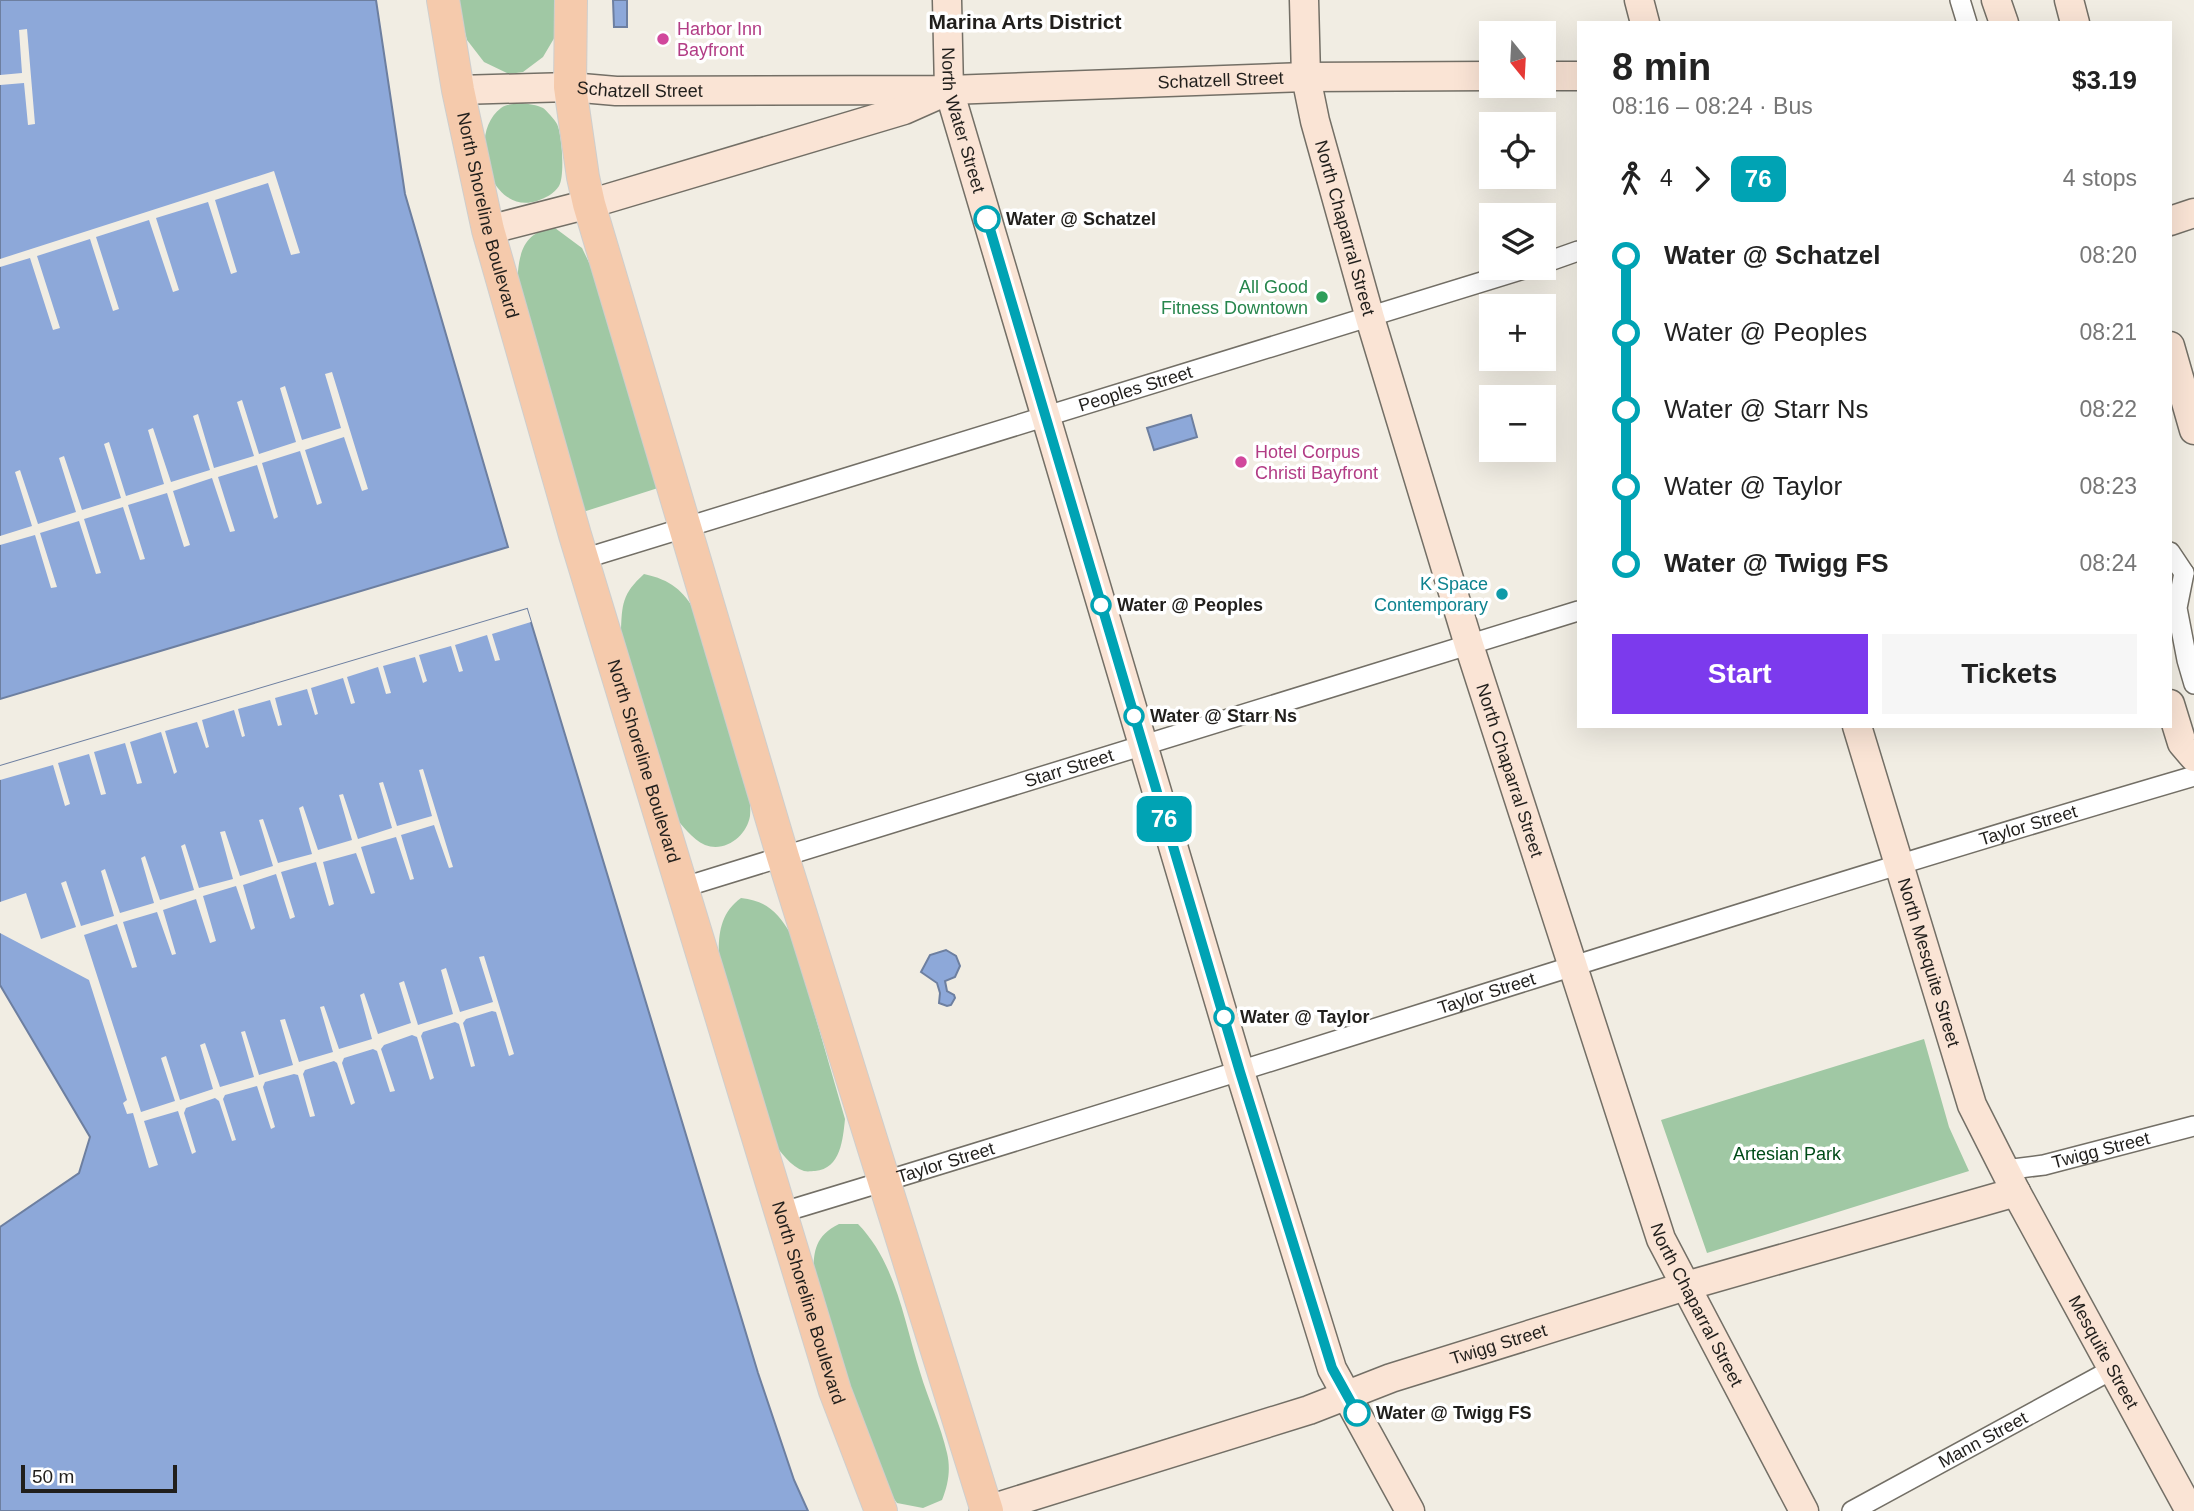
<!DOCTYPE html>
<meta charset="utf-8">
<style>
body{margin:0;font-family:Helvetica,sans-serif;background:#f6f6f6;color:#222;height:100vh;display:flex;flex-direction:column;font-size:26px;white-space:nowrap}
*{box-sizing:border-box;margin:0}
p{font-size:23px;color:#767676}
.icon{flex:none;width:38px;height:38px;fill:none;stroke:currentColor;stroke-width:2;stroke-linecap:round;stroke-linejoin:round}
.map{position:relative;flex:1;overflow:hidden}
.drawer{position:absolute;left:1577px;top:21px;width:595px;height:707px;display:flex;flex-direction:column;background:#fff;border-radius:0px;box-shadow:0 7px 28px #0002}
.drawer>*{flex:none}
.badge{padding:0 14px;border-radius:10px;font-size:24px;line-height:46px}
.needle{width:46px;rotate:162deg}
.fabs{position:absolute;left:1479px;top:21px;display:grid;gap:14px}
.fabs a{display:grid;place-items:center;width:77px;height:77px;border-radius:0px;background:#fff;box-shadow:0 7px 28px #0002;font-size:35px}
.scale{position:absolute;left:21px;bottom:18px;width:156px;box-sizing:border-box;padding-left:7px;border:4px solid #211f1c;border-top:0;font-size:19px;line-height:24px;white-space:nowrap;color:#211f1c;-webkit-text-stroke:5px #fff;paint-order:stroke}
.map>.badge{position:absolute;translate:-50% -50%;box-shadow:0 0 0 4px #fff}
.legs{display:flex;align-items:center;gap:10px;height:77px;padding:0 35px;font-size:23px}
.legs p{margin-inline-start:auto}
.overview{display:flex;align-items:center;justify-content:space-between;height:119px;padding:0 35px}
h1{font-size:38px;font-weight:600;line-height:52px}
.action{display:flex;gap:14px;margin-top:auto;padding:14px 35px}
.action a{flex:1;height:80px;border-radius:0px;background:#7c3aed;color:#fff;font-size:28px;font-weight:600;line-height:80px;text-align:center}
.action a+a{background:#f6f6f6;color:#222}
ul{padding:0 35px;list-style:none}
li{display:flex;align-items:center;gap:24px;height:77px;font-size:26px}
li i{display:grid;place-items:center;width:10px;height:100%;margin:0 9px;background:currentColor}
li i::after{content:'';width:18px;height:18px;margin:-9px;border:5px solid;border-radius:50%;background:#fff}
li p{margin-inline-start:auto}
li:first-child i{background:linear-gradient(#0000 50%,currentColor 0)}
li:last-child i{background:linear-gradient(currentColor 50%,#0000 0)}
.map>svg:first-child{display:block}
.green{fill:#a0c8a4}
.water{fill:#8da8d9;stroke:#6d7fa0;stroke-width:2}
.pier{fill:#f1ede3}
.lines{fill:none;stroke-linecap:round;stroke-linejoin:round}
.street-casing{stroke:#736f66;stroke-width:22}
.secondary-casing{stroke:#736f66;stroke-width:31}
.primary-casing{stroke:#cececd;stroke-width:34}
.street{stroke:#fff;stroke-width:19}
.secondary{stroke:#fae4d5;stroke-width:28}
.primary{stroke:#f5caac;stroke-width:32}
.line-1-casing{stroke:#fff;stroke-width:16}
.line-1{stroke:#00a3b4;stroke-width:10}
.hotel-dot{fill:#d1479c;stroke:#fff;stroke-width:2.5}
.stop-1-dot{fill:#fff;stroke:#00a3b4;stroke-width:3.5}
.leisure-dot{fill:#2e9e5b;stroke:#fff;stroke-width:2.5}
.culture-dot{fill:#0f9aa8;stroke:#fff;stroke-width:2.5}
.labels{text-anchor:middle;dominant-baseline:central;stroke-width:7;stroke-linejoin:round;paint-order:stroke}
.hotel-label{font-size:18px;fill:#b23c85;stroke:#fff;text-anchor:start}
.street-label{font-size:18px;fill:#211f1c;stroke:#fff}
.stop-label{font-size:18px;font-weight:bold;fill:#211f1c;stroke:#fff;text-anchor:start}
.leisure-label{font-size:18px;fill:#27864d;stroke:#fff;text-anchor:end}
.culture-label{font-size:18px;fill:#0d838f;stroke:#fff;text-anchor:end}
.park-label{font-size:18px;fill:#004c18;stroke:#fff}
.quarter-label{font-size:21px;font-weight:bold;fill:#211f1c;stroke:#fff}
</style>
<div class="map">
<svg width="2194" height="1511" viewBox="0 0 2194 1511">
<rect width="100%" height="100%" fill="#f1ede3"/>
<path class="green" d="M456,0h100v35l-13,22 -20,15 -14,2 -25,-12 -17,-22z
M522,103c6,1 15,2 21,5 3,2 12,12 14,16 5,10 8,52 2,62 -5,8 -14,12 -22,15 -47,15 -71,-67 -36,-93 5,-4 15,-4 21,-5z
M555,228l27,20 14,29 62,211 -75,24 -66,-222c1,-29 2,-59 38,-62z
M644,574c27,6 39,16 52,39l53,175c0,8 2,19 1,28 -3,19 -24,37 -45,29 -13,-6 -23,-20 -32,-30l-52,-182c1,-29 1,-39 23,-59z
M741,898c27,3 37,15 51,38l53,183c-2,19 -4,50 -30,52 -3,0 -7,1 -11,0 -13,-4 -24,-20 -32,-30l-53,-182c-1,-24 1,-46 22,-61z
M1924,1039l25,88 20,44 -262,82 -46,-133z
M839,1224h19c38,39 46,97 62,148 8,27 21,54 27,81 4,17 1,32 -5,47l-19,8 -26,-5 -14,-19 -70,-200c1,-28 -2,-46 26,-60z"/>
<path class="water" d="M0,0h376l29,194 103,353 -508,152z
M613,0h14v27h-13z
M1191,415l6,22 -43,13 -7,-22z
M527,609l231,764 36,107 14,31h-808v-284l79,-54 11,-36 -90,-152v-219z
M946,950l10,6 4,10 -5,11 -10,4 2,10 7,4 1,3 -4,7 -4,1 -8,-3 1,-10 -3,-10 -16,-11 9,-17z"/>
<path class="pier" d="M27,29l8,95 -7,1 -4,-42 -24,2v-10l22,-2 -3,-43z
M274,171l26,82 -9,2 -23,-72 -53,17 22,72 -6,2 -23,-72 -52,16 23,72 -6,2 -24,-72 -53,17 23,72 -6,2 -23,-72 -53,17 23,72 -7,2 -23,-72 -30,9v-8z
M332,372l36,117 -6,2 -18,-54 -39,13 17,53 -5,2 -17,-54 -38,12 16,54 -4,2 -17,-54 -39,12 17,54 -5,1 -18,-54 -39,13 17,54 -6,2 -17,-54 -39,12 17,54 -5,1 -17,-53 -39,12 17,54 -5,1 -17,-53 -39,12 17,54 -6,1 -16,-53 -35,10v-9l32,-10 -17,-54 5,-2 18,54 38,-12 -17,-54 5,-2 18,54 39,-12 -17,-54 5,-2 17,54 38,-12 -16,-54 5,-2 18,54 39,-12 -17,-54 5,-2 16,54 40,-12 -17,-54 5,-2 17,54 37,-12 -16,-54 5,-2 17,54 39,-12 -16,-54z
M527,609l4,13 -39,12 8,26 -5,1 -8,-26 -32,10 8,26 -4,1 -8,-26 -32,9 8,26 -4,2 -8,-26 -32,9 8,27 -5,1 -8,-27 -31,10 8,26 -4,1 -8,-26 -32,10 7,26 -3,1 -8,-26 -32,9 7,27 -4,1 -8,-26 -32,9 7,27 -3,1 -8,-27 -32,10 7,27 -3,1 -9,-26 -32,9 12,41 -3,2 -13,-42 -31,10 12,41 -5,1 -12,-41 -31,9 12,42 -5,1 -12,-41 -31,9 12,41 -5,2 -12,-41 -53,15v-14z
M423,769l30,98 -4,1 -15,-43 -33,10 13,44 -4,1 -14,-43 -35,10 14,46 -4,1 -15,-41 -33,9 11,42 -5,2 -13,-44 -35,10 14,45 -5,2 -14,-45 -33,11 12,43 -4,2 -15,-44 -33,10 13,45 -6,2 -14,-44 -33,11 13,44 -4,1 -15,-43 -34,10 14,45 -5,1 -15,-44 -33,11 57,177 34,-11 -14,-43 5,-2 14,44 33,-11 -13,-44 5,-2 15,44 34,-10 -13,-45 4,-1 14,44 34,-10 -13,-45 5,-1 14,43 34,-10 -13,-45 4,-1 15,43 33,-10 -12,-44 4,-2 14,41 33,-11 -12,-40 5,-2 14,44 35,-11 -12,-44 5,-2 14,44 33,-10 -14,-45 5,-1 30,98 -5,2 -13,-44 -4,-1 -26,8 -3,4 12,43 -4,1 -12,-43 -4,-2 -32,10 -2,4 13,42 -4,2 -13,-43 -5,-2 -28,10 -3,4 14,42 -5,1 -13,-41 -4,-2 -29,9 -2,5 13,40 -4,2 -14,-42 -3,-2 -29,9 -2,4 12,42 -5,1 -12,-42 -4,-1 -29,8 -2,5 12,40 -4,2 -14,-43 -32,9 -2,4 13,41 -4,1 -13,-40 -4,-3 -29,10 -2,5 12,39 -4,2 -14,-43 -34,10 14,44 -9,3 -16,-55 -6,1 -4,-11 4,-3 -38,-120 -89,-47v-31l26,-9 15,46 35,-12 -15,-44 5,-2 15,45 33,-10 -13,-45 4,-2 15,44 34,-10 -13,-45 4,-2 15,44 34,-10 -13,-44 4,-2 14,44 34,-9 -13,-47 5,-1 15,45 33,-10 -14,-46 4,-1 15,44 34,-9 -13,-46 4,-2 15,44 34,-10 -13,-45 4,-1 15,45 34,-11 -13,-45 4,-1 14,44 35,-10 -13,-46z"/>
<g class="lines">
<g class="street-casing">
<g id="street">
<path d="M1960,0l7,23"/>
<path d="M1544,263l34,-12"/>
<path d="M2170,552l14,21"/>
<path id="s1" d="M583,559l944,-291"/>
<path d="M2184,573l-7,35 10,52 7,24"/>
<path id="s2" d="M681,888l897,-277"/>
<path id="s3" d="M2005,1170l39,-5 150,-39"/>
<path id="s4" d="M780,1213c472,-142 940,-298 1414,-437"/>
<path id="s5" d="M1852,1511l261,-142"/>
</g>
</g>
<g class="secondary-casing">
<g id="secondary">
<path id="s6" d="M947,0l2,90 291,982 92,297 78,142"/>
<path id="s7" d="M1304,0l2,77 9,44 55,197 99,327 192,594 143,272"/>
<path d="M1639,0l6,23"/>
<path d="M1996,0l8,23"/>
<path d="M2069,0l6,23"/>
<path d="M1544,76h34"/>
<path id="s8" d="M458,90l112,-3 46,4 333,-1 357,-13 185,-1"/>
<path d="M2170,221l24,-8"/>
<path d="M488,230l101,-26 315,-94 36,-16"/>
<path d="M2170,346l24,84"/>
<path d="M2170,704l12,39 12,14"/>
<path id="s9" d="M1857,726l115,379 44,87 174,319"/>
<path id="s10" d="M984,1511l325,-101 82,-32 295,-92 330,-94"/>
</g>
</g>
<g class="primary-casing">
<g id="primary">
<path id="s11" d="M443,0l15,90 30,140 87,305 260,856 46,120"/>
<path d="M571,0l-1,87 13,90 6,27 194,653 204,654"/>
</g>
</g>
<use href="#street" class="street"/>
<use href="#secondary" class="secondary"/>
<use href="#primary" class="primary"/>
</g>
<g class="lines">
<g class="line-1-casing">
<path id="line-1" d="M987,219l253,853 92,296 25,45"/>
</g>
<use href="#line-1" class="line-1"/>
</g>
<g class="hotel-dot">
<circle cx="663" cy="39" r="7"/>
<circle cx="1241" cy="462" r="7"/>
</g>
<g class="stop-1-dot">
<circle cx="987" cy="219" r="12"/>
<circle cx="1101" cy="605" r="9"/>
<circle cx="1134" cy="716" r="9"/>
<circle cx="1224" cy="1017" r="9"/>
<circle cx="1357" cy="1413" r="12"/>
</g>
<circle class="leisure-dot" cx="1322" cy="297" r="7"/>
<circle class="culture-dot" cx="1502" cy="594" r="7"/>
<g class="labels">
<g class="hotel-label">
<text x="677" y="29">Harbor Inn<tspan x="677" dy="21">Bayfront</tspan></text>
<text x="1255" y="452">Hotel Corpus<tspan x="1255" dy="21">Christi Bayfront</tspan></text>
</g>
<g class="street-label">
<text stroke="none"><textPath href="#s8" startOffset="763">Schatzell Street</textPath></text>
<text stroke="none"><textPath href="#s8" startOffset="182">Schatzell Street</textPath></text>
<text stroke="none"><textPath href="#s6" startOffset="122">North Water Street</textPath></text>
<text stroke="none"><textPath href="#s11" startOffset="220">North Shoreline Boulevard</textPath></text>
<text stroke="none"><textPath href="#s7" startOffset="233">North Chaparral Street</textPath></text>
<text stroke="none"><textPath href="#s1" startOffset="578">Peoples Street</textPath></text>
<text stroke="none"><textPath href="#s11" startOffset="788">North Shoreline Boulevard</textPath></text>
<text stroke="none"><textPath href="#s2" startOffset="406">Starr Street</textPath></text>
<text stroke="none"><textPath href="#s7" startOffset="800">North Chaparral Street</textPath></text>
<text stroke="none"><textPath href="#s4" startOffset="1307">Taylor Street</textPath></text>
<text stroke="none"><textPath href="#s9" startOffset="247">North Mesquite Street</textPath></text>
<text stroke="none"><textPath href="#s4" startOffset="740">Taylor Street</textPath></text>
<text stroke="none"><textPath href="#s3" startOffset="98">Twigg Street</textPath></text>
<text stroke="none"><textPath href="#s4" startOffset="173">Taylor Street</textPath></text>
<text stroke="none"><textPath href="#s11" startOffset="1354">North Shoreline Boulevard</textPath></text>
<text stroke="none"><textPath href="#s7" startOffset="1367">North Chaparral Street</textPath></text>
<text stroke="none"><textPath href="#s10" startOffset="541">Twigg Street</textPath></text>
<text stroke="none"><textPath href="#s9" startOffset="676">Mesquite Street</textPath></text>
<text stroke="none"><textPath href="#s5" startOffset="149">Mann Street</textPath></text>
</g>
<g class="stop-label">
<text x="1006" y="219">Water @ Schatzel</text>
<text x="1117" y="605">Water @ Peoples</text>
<text x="1150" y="716">Water @ Starr Ns</text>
<text x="1240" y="1017">Water @ Taylor</text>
<text x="1376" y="1413">Water @ Twigg FS</text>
</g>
<g class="leisure-label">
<text x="1308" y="287">All Good<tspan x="1308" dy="21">Fitness Downtown</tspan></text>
</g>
<g class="culture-label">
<text x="1488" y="584">K Space<tspan x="1488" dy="21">Contemporary</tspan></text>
</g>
<g class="park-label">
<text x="1787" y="1154">Artesian Park</text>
</g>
<g class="quarter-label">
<text x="1025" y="21">Marina Arts District</text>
</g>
</g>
</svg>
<div class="fabs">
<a><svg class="needle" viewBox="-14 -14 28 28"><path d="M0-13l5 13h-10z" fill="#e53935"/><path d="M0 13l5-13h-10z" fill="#767676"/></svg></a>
<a><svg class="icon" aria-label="locate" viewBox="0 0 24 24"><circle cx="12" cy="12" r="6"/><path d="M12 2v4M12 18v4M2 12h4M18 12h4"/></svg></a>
<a><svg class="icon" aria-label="layers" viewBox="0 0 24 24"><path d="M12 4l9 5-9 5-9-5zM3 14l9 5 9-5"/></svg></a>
<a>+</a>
<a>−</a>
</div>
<div class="scale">50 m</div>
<b class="badge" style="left:1164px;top:819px;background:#00a3b4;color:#fff">76</b>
<section class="drawer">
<div class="overview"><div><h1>8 min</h1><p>08:16 – 08:24 · Bus</p></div><b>$3.19</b></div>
<div class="legs"><svg class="icon" aria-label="walk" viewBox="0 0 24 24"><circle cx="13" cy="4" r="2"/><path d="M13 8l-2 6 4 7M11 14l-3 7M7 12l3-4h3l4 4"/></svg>4<svg class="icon" aria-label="forward" viewBox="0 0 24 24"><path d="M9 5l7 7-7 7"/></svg><b class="badge" style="background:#00a3b4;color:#fff">76</b><p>4 stops</p></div>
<ul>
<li><i style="color:#00a3b4"></i><b>Water @ Schatzel</b><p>08:20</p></li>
<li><i style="color:#00a3b4"></i><span>Water @ Peoples</span><p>08:21</p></li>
<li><i style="color:#00a3b4"></i><span>Water @ Starr Ns</span><p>08:22</p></li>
<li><i style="color:#00a3b4"></i><span>Water @ Taylor</span><p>08:23</p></li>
<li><i style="color:#00a3b4"></i><b>Water @ Twigg FS</b><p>08:24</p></li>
</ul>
<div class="action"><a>Start</a><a>Tickets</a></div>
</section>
</div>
